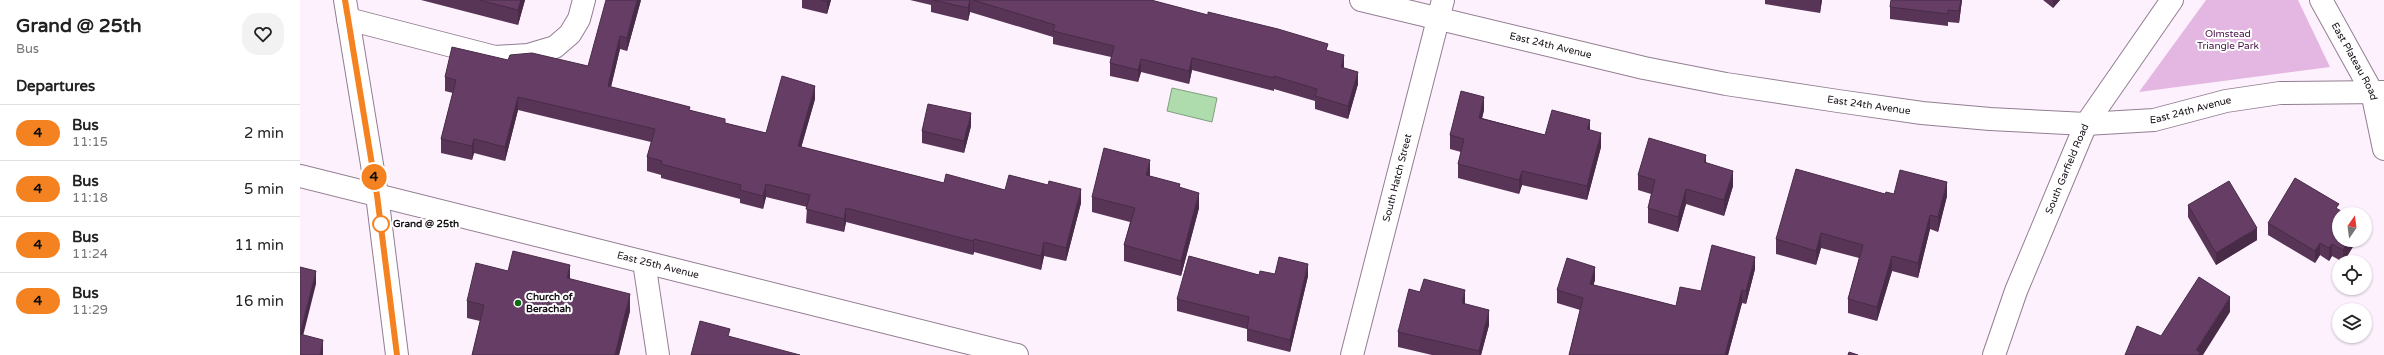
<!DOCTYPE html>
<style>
body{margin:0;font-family:"Varela Round",sans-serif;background:#f2f2f2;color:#222;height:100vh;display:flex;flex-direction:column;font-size:15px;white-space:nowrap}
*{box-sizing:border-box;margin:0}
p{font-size:13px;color:#767676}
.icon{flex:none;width:22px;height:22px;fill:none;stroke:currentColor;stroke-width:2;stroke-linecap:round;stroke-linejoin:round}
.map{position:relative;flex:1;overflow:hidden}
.panel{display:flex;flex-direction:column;background:#fff;width:300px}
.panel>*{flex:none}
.badge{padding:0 8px;border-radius:13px;font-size:14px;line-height:26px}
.needle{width:26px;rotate:14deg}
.fabs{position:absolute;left:2032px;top:207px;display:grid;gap:8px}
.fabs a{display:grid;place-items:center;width:40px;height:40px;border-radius:50%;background:#fff;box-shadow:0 1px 3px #0004;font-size:20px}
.map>.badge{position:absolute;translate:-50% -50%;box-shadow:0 0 0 2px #fff}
h2{padding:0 16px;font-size:15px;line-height:36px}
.round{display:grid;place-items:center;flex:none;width:42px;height:42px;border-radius:16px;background:#f2f2f2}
.head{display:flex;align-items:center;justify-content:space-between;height:68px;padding:0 16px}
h1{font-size:19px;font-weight:800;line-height:30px}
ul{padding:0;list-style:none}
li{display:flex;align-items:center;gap:12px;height:56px;padding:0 16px;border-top:1px solid #e0e0e0}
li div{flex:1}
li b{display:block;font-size:15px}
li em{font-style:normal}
li .badge{min-width:44px;font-weight:700;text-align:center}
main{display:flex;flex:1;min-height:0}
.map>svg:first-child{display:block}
.green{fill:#e3b7e1}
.water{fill:#afdcad;stroke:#809e7f}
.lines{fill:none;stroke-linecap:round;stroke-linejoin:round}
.minor-casing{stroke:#927e91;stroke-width:24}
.major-casing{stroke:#927e91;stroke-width:24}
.minor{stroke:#fff;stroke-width:22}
.major{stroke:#fff;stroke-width:22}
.wall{fill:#583557}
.shaded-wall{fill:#472b47}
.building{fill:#663e65;stroke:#472b47}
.line-casing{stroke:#fff;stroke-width:9}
.line{stroke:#f58220;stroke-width:6}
.stop-dot{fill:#fff;stroke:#f58220;stroke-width:2}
.poi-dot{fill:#0d6b15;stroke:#fff;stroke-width:1.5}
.labels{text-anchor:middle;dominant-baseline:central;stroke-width:4;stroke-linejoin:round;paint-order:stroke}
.park-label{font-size:10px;fill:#450e45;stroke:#fff}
.street-label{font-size:10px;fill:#140d14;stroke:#fff}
.stop-label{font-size:10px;font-weight:bold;fill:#140d14;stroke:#fff;text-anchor:start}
.poi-label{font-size:10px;font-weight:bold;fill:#140d14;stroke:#fff;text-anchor:start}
</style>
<main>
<section class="panel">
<div class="head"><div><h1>Grand @ 25th</h1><p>Bus</p></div><a class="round"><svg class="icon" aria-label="heart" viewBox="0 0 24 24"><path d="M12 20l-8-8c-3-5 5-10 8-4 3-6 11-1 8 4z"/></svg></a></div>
<h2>Departures</h2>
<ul>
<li><span class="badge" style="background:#f58220;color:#111">4</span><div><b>Bus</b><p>11:15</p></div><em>2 min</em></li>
<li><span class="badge" style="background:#f58220;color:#111">4</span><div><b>Bus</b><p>11:18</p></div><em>5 min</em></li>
<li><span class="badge" style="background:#f58220;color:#111">4</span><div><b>Bus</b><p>11:24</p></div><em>11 min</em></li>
<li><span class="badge" style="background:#f58220;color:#111">4</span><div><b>Bus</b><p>11:29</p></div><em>16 min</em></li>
</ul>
</section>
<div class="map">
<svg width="2084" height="355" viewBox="0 0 2084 355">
<rect width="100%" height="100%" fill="#fef1fe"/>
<path class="green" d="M1906,0h92l32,67 -191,25z"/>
<path class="water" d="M872,88l45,10 -5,24 -45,-11z"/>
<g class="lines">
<g class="minor-casing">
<g id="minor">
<path id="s1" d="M1061,0l283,68 82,16 112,17 84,12 68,6 96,5 68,-4 72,-19 54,-8 104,-1"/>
<path id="s2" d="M2021,0l51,92 12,57"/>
<path d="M48,19l147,38 33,-2 27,-8 15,-13 9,-15 5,-19"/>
<path id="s3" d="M0,176l717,179"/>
<path d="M344,262l14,93"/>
<path id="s4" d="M1052,355l91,-355"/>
<path id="s5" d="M1694,355l22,-64 70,-167 86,-124"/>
</g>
</g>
<g class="major-casing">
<path id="major" d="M45,0l32,195 20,160"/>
</g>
<use href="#minor" class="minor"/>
<use href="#major" class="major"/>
</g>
<path class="wall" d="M121,0h104l-7,25z
M341,0l-14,51 -7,-2 -9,38 79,23 35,13 41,10 49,-34 -14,48 143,36 61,7 76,13 -15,58 -22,-5 -3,14 -67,-18 -1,3 -127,-33 -2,10 -38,-9 1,-16 -41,-10 -3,12 -23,-6v-4l-79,-21v-3l-14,-4v-14l4,-15 -133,-32 -13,51 -31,-8 -2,7 -31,-7v-14l12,-46 -8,-2v-14l63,-17 80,6z
M502,0h29l-4,14 -25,-6z
M610,0h241l177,51 30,33 -10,35 -33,-10v-8l-41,-12v2l-82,-21 -3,14 -48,-12 -3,10 -28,-6v-13l1,-6 -58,-13v-7l-83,-25 -2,9 -37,-9v-7z
M1465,0h57l-2,13 -55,-9z
M1591,0h71l-3,23 -11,-1v4l-58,-7v-12z
M1743,0h17l-7,8z
M1184,110l-2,8 63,17 45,-5 11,17 -14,53 -65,-15 -3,9 -61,-16v-14l3,-12 -11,-3v-14z
M671,126l-7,27 -42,-10v-12z
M1406,162l27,24 -9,30 -38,-12 -8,28 -30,-9v-15l3,-14 -13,-4v-15z
M850,175v1l30,11 19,21 -18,68 -57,-15v-16l6,-23 -38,-10v-15z
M1594,194l53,2 -9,36 -8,-3 -12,49 -26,-7 -15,50 -29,-8v-14l11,-41 -38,-10 -5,17 -40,-11v-15z
M1888,205l69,35 -41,25 -28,-48z
M2039,209v31h18l-13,22h-1l-11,-6 -3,5 -9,-6 -5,8 -47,-28v-12z
M1455,269l-9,35 -4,-1 -14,52h-159l11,-45 -23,-7v-13l38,-10 -2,5 83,21 25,-15z
M208,271l62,8 60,32 -11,44h-147l8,-34 -13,-3v-17z
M975,274l33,2 -18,76 -43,-11v-12l-70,-18v-12l82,-24z
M1165,304l24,21 -8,30h-49l-34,-8v-15z"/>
<path class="shaded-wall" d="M221,0h4l-7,25v-15z
M337,0h4l-14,51v-13z
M528,0h3l-4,14v-12z
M670,0v12l-2,9v-13z
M1520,0h2l-2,13z
M1661,0h1l-3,23v-12z
M1753,0h7l-7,8z
M320,36v13l-12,50v-13z
M1044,55v13l-3,-1z
M892,58v12l-3,14v-13z
M841,59v13l-3,10v-12z
M1058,72v12l-10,35v-13z
M515,86v13l-17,60v-13z
M218,97v13l-13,51v-14z
M1184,97v13l-5,21v-13z
M671,113v13l-7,27v-12z
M1290,120v14l-3,-5z
M1301,133v14l-14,53v-14z
M174,139v14l-2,7v-14z
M1406,155v15l-2,-8z
M850,160v15l-4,16v-16z
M1222,171v14l-3,9v-14z
M1433,171v15l-9,30v-16z
M1647,182v14l-9,36v-15z
M466,184v13l-3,12v-13z
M781,189v14l-15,58v-13z
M1386,189v15l-8,28v-15z
M899,193v15l-18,68v-15z
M546,208v14l-2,10v-13z
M1630,215v14l-12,49v-15z
M1957,228v12l-41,25v-12z
M1521,233v15l-5,17v-14z
M674,239v13l-1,3v-14z
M2050,240h7l-14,22v-12z
M744,242v14l-3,14v-14z
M2020,243v12l-5,8v-12z
M2032,244v12l-3,5v-13z
M1592,256v15l-15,50v-14z
M1455,257v12l-9,35v-13z
M1008,264v12l-18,76v-12z
M270,265v17l-3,-4z
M1295,267v13l-5,17v-13z
M16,271v13l-16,64v-14z
M1165,290v15l-3,-2z
M1442,290v13l-14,52h-3z
M330,294v17l-11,44h-4z
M1930,297v15l-27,43h-7v-5z
M1189,310v15l-8,30h-2v-4z
M23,340v15h-3z"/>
<path class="building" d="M179,0h42l-3,10z
M306,0h31l-10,38 -7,-2 -12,50 82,21 -1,3 36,9v4l41,10 16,-57 33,10 -17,60 146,37 2,-9 59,16 4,-15 39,10 1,-4 32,8 -15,59 -22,-6 -3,14 -67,-17 -1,2 -127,-33 -2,11 -38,-10 4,-14 -44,-11 -3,12 -23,-6 1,-5 -80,-21 1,-3 -15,-4 8,-28 -137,-32 -13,50 -31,-8 -2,7 -31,-7 15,-59 -11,-3 7,-30 56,13 2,-5 22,-2 56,13z
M521,0h7l-1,2z
M633,0h37l-2,8z
M673,0h178l57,15v-3l70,17 50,15 -2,6 18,5 -3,12 17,5 -10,34 -33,-10 2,-7 -43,-13v2l-82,-20 -3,13 -48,-12 -3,11 -28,-7 4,-17 -61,-15 2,-6z
M1591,0h70l-2,11 -11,-1v4l-58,-7z
M1161,91l23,6 -5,21 66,17 7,-25 38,10 -3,9 14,4 -14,53 -65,-15 -3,9 -61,-16 6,-25 -14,-4z
M628,104l43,9 -7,28 -42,-10z
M1349,138l57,17 -2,7 29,9 -9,29 -38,-11 -8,28 -30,-9 7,-28 -17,-5z
M804,148l46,12 -4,15 34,9 -1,3 20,6 -18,68 -57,-16 11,-37 -43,-11z
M1496,169l89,25 1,-2 8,2 6,-24 47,12 -9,35 -8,-2 -12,48 -26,-7 -15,51 -29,-8 15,-54 -42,-12 -5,18 -40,-12z
M1995,178l44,26 -3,4 10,6h-7v26h11l-7,10 -11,-6 -3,4 -9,-5 -5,8 -47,-28z
M1929,181l28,47 -41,25 -28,-48z
M1412,245l43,12 -9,34 -4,-1 -17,65h-156l14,-57 -26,-8 10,-32 28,9 -5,17 86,22 4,-19 21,4z
M213,251l57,14 -3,13 63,16 -15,61h-143l12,-50 -17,-4 9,-38 32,8z
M889,256l70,19 1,-4 15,3 4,-17 29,7 -18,76 -43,-11 2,-12 -72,-18z
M0,267l16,4 -16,63 23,6 -3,15h-20z
M1899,277l31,20 -34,53 4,2 -1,3h-74l12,-29 24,10z
M1124,279l41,11 -3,13 27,7 -10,41 -81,-19 11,-43 11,3z
M400,321l30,8 -2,7 72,19h-109z
M1549,352l9,3h-10z"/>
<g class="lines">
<g class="line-casing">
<path id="line" d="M45,0l32,195 20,160"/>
</g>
<use href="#line" class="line"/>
</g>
<circle class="stop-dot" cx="81" cy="224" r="8"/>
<circle class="poi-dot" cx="218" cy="303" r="4"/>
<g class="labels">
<g class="park-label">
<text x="1928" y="34">Olmstead<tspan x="1928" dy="12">Triangle Park</tspan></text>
</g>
<g class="street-label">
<text stroke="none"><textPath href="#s1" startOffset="195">East 24th Avenue</textPath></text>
<text stroke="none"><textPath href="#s2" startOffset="70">East Plateau Road</textPath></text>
<text stroke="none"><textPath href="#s1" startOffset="519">East 24th Avenue</textPath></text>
<text stroke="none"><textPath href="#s1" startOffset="843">East 24th Avenue</textPath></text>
<text stroke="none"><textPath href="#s5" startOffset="200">South Garfield Road</textPath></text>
<text stroke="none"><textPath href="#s4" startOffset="183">South Hatch Street</textPath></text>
<text stroke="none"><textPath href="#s3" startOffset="369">East 25th Avenue</textPath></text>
</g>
<g class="stop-label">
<text x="93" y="224">Grand @ 25th</text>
</g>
<g class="poi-label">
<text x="226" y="297">Church of<tspan x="226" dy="12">Berachah</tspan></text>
</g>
</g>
</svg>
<div class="fabs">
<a><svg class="needle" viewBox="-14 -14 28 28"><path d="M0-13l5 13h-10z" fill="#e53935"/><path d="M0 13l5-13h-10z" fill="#767676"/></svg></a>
<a><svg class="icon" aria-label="locate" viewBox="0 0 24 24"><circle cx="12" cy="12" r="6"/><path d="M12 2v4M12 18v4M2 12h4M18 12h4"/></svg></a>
<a><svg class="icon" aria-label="layers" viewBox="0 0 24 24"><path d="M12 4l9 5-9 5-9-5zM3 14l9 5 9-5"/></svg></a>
</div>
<b class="badge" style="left:74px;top:177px;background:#f58220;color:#111">4</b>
</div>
</main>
